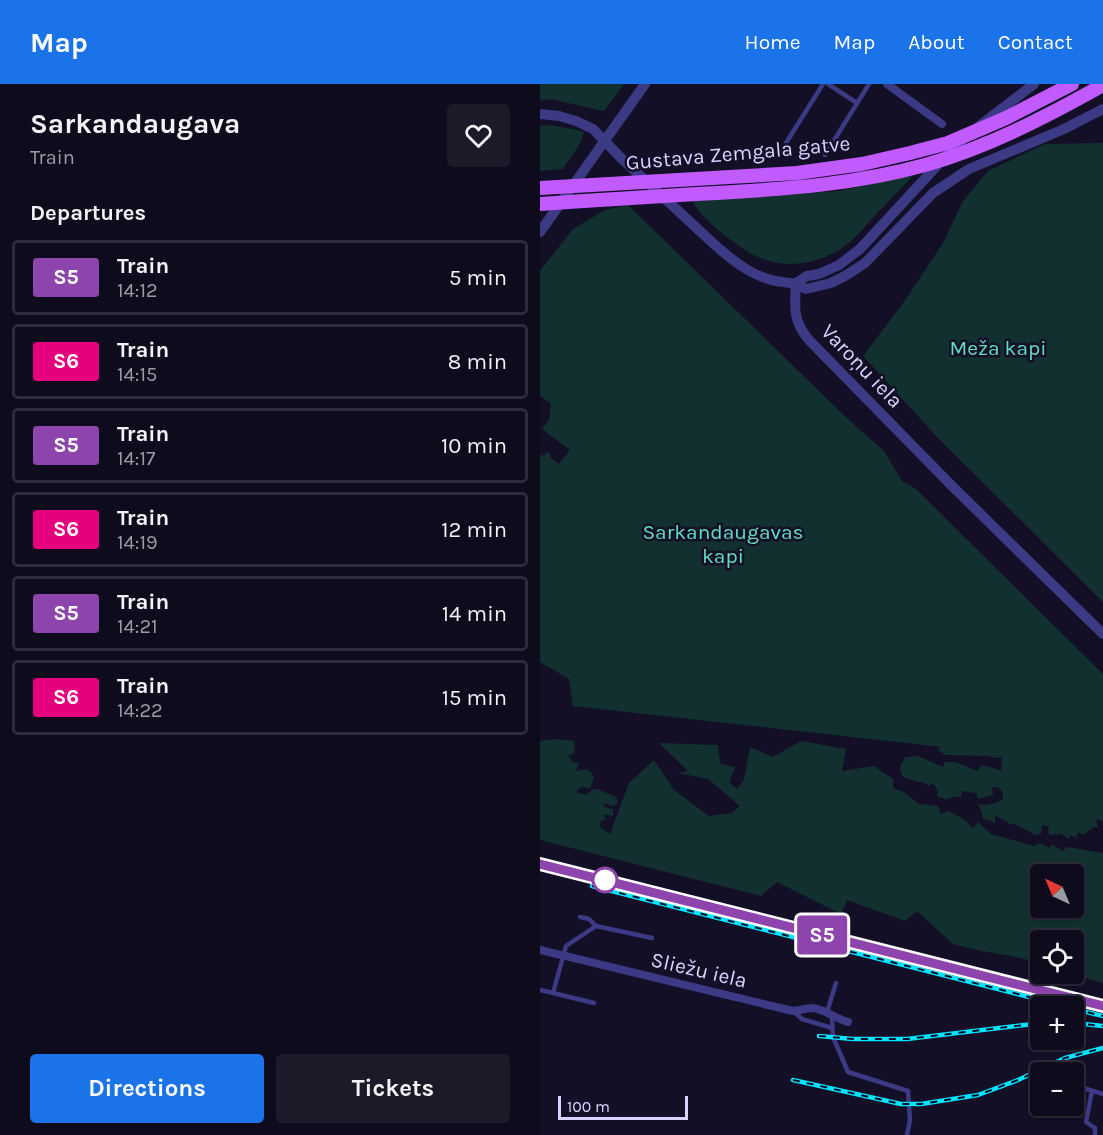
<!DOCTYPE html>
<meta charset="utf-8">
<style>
body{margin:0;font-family:Karla,sans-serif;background:#1c1929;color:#f1f3f6;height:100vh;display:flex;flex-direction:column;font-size:22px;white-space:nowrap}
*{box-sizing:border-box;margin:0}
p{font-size:20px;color:#9b9ba3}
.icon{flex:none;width:33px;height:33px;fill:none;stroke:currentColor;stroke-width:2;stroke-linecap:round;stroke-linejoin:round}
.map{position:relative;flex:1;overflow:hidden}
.side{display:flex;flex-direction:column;background:#0e0b1c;width:540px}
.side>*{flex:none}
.badge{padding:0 12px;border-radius:4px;font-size:21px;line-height:39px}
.needle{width:39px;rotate:316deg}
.controls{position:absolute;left:490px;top:780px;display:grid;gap:12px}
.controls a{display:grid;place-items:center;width:54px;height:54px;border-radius:6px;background:#0e0b1c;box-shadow:0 2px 4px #0004,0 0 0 2px #2e2b3b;font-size:30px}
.scale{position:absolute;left:18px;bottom:15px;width:130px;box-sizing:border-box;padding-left:6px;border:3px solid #d9d4ff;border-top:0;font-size:16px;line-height:21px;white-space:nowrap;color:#d9d4ff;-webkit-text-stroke:4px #130f26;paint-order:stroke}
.map>.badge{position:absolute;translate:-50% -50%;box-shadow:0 0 0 3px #fff}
h2{padding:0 30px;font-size:22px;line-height:54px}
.round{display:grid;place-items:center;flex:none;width:63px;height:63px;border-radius:6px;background:#1c1929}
.overview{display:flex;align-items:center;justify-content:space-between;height:102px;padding:0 30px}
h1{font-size:28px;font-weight:700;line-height:45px}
.primary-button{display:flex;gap:12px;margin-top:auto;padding:12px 30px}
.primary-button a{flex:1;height:69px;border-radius:6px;background:#1a73e8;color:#fff;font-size:24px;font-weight:700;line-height:69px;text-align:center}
.primary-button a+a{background:#1c1929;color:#f1f3f6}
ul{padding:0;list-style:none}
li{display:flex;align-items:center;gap:18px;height:75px;margin:0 12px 9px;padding:0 18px;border:3px solid #2e2b3b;border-radius:6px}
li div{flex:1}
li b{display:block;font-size:22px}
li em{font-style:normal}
li .badge{min-width:66px;font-weight:700;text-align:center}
header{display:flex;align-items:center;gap:36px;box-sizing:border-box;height:84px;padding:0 30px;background:#1a73e8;color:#fff}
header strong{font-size:28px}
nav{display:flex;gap:33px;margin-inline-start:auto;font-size:21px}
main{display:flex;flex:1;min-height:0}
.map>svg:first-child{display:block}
.green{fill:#12302f;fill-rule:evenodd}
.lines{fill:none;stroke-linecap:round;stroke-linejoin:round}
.service{stroke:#3d3a85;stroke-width:4.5}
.minor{stroke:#3d3a85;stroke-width:8}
.tertiary{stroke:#3d3a85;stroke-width:10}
.rail-casing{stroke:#00e5ff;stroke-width:4.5}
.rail{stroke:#130f26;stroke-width:2;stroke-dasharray:7;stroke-linecap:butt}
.primary-bridge{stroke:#c25bff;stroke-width:14}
.line-casing{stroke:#fff;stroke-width:14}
.line{stroke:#8e44ad;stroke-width:9}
.stop-dot{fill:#fff;stroke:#8e44ad;stroke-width:3}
.labels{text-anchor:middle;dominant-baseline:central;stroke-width:5;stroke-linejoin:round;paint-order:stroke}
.street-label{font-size:21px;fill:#d9d4ff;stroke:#130f26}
.park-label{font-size:21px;fill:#5fe0c0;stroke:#130f26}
</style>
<header>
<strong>Map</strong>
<nav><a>Home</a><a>Map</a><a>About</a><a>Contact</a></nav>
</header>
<main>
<section class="side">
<div class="overview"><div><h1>Sarkandaugava</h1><p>Train</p></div><a class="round"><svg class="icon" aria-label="heart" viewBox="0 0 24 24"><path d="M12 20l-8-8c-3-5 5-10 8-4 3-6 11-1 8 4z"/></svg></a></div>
<h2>Departures</h2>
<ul>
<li><span class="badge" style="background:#8e44ad;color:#fff">S5</span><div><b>Train</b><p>14:12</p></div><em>5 min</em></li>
<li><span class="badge" style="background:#e6007e;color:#fff">S6</span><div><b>Train</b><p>14:15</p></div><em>8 min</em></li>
<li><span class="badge" style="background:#8e44ad;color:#fff">S5</span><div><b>Train</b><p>14:17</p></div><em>10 min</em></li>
<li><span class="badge" style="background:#e6007e;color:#fff">S6</span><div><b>Train</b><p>14:19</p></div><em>12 min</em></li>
<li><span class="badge" style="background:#8e44ad;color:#fff">S5</span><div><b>Train</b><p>14:21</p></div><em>14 min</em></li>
<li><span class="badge" style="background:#e6007e;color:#fff">S6</span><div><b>Train</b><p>14:22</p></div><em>15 min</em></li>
</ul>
<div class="primary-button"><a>Directions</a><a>Tickets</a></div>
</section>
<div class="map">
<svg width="563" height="1051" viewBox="0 0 563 1051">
<rect width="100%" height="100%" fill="#130f26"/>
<path class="green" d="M0,0h84l-20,27 -54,-12 -10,2z
M8,41l25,4 11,3 -4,12 -17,25 -23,2v-45z
M563,59v459l-165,-164 -75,-82 43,-57 37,-56 20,-42 25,-30 57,-27z
M374,91c-15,15 -30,31 -45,47 -6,7 -12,14 -19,20 -24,20 -58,28 -87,17 -11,-4 -22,-11 -32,-19 -9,-6 -36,-29 -38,-39l146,-10z
M88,121l222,216 34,30 18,30 14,8 187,185v146l-2,1 -3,-2 -2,2 2,7 -4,-1 -11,8 -5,-3 -2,6 -6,-3 -1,4 -8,-5 -12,1 -1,-9 -6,-1 -1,9 -5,1 -22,-11h-4l-15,-9v8l-13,-5v-5l-4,-9c10,2 17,0 25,-5v-6l-5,-6h-6l1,8 -15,4 -2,-6 -15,-2 1,5 -13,2 -2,2 -10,-4 1,-5 -5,-8 -4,3c-8,-6 -18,-4 -27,-10l-2,-8 5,-11 13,-1 25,11 2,-5h11l21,9 4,-6 9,2 11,4 1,-14 -6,1 -9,-2 -42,-1 -8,-6 5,-2 -369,-41 -4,-27 -29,-17v-208l4,2 3,-4 4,3 -1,2 9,7 11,-14 -28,-21 7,-9 2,-16 -11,-8v-125l33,-42 32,-19z
M16,655l18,2 1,11 -7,4 6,7h5l-3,8 11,-2 5,4 2,5 -4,10 -9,-1 -5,5 10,3 7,-6h4l19,8 2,6 -5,3 -8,-3 -1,4 9,2v7l-10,-2 3,5 -7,3 2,6 9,6 19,-51 25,-23 20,30 35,26 23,-3 8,-7 -32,-27 -30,-6 10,-2 -29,-28 59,2 1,11 2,8 14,3 -6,15 8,7 7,-9 6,-33 23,10 28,-16 45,8 -4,22 32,-5 19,13v9l11,4 15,12 19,2 3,8 8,-3 15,8 9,9 5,-6 13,12 43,12 6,-3 11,5v-4l12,7 4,-4 36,6v130l-31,-9h2v-34h-33v24l-20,-6 -49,-9 -19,-5 -36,-33 -12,10 -58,-21 -6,14 -64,-32 -16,14 -221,-56v-99zM501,790h33v34h-33z"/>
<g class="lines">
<path class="service" d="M288,0l29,19
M246,59l37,-59
M285,71l44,-71
M40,833l9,2 7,7 56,12
M0,906l13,3
M54,919l-41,-10 13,-47 30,-20
M253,927l9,8 30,9
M287,928l9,-29
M292,932l1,21 15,35 60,19 2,29 -3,15
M534,1001l29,9
M552,1007l-6,31 9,6v7"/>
<path class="minor" d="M347,0l55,40
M0,866l253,61c6,0 13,-3 19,-3 13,1 24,11 36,14"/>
<path class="tertiary" d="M0,30l19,2 17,5 17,8 27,28 95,88c16,14 33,28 53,34 15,5 23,1 38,10l25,-6 14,-7 20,-13 68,-70 36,-24 95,-40 39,-20
M438,43l56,-43
M0,148l105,-148
M256,199c-1,24 -4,37 13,57l142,145 152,149
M256,199l11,-7 12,-2 20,-9 21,-16 85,-92 21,-20"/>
<g class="rail-casing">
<path id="rail" d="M0,780l563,142
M52,802l473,120
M534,925l29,7
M534,939l29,3
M279,952l34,3h54l134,-16
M253,996l108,24h20l57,-9 40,-15 47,-22 38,-10"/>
</g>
<use href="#rail" class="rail"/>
<path class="primary-bridge" d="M0,104l257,-15 65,-9 48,-11 38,-10 58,-25 66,-34
M0,120c59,-4 118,-8 177,-11 70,-4 140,-9 208,-28 63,-18 121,-48 178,-80"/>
</g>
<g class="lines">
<g class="line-casing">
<path id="line" d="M0,780l563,142"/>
</g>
<use href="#line" class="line"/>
</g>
<circle class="stop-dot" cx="65" cy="796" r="12"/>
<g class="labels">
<g class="street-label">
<text transform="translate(198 69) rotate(-5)">Gustava Zemgala gatve</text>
<text transform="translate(322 282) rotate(46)">Varoņu iela</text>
<text transform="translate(159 886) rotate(13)">Sliežu iela</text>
</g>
<g class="park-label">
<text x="458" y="264">Meža kapi</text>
<text x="183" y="448">Sarkandaugavas<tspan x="183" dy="24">kapi</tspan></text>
</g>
</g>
</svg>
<div class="controls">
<a><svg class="needle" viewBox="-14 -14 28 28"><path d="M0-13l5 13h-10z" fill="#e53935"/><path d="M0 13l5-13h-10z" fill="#9b9ba3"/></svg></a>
<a><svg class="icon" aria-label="locate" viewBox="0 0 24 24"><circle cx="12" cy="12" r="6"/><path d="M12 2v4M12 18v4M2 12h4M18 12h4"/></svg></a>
<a>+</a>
<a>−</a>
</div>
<div class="scale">100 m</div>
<b class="badge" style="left:282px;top:851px;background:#8e44ad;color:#fff">S5</b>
</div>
</main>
